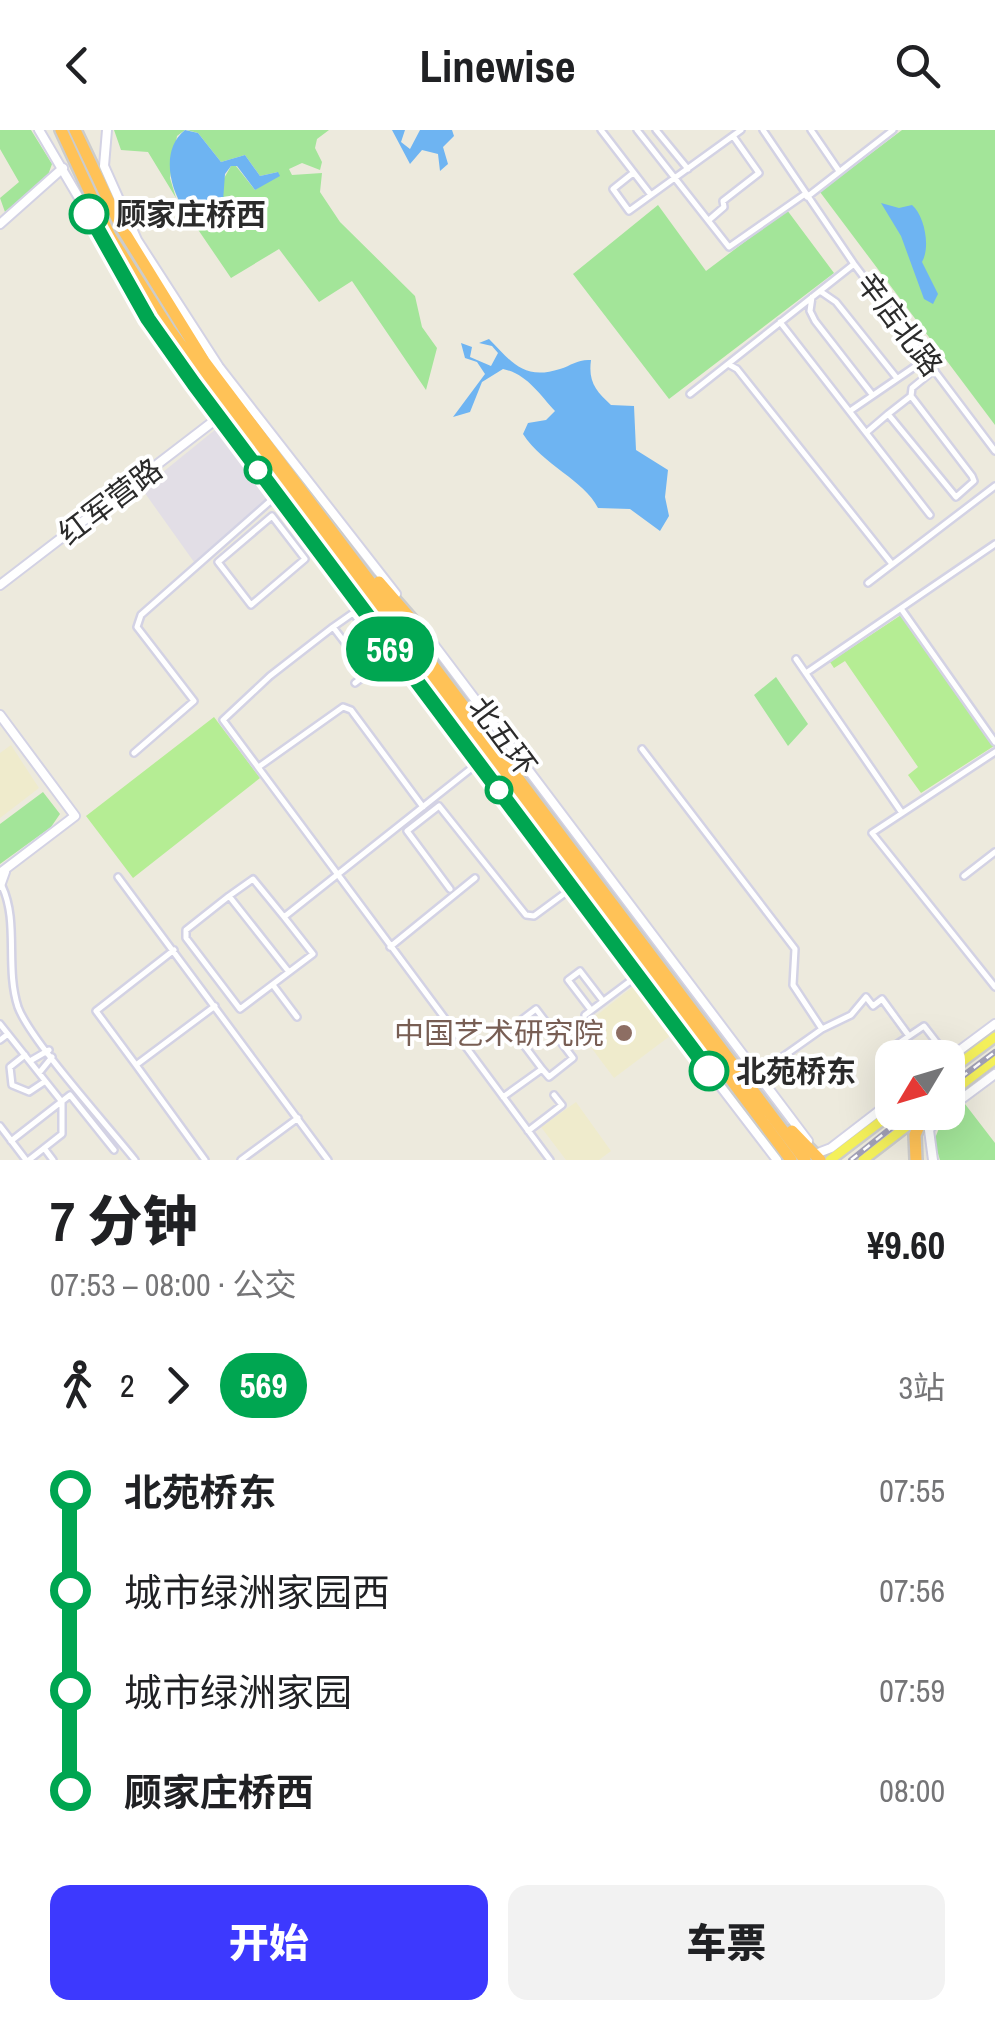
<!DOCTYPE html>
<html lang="zh">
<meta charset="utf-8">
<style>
body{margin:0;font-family:"Archivo Narrow","Noto Sans SC",sans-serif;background:#f2f2f2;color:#202124;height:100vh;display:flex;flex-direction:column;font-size:38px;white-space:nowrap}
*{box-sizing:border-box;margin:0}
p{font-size:32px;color:#757577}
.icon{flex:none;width:55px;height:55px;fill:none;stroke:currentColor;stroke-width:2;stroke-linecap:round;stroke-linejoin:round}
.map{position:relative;height:1030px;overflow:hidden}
.panel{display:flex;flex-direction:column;background:#fff;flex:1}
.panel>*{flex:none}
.badge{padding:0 20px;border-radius:32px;font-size:35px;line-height:65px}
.needle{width:65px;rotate:232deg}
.tools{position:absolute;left:875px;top:910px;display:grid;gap:20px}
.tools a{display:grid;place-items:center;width:90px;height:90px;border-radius:20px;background:#fff;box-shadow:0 10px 40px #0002;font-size:50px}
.map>.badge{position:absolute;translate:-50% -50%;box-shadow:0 0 0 5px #fff}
.legs{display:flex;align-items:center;gap:15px;height:110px;padding:0 50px;font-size:32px}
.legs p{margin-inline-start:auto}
.headline{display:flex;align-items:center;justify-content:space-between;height:170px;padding:0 50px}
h1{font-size:55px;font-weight:800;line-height:75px}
.cta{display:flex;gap:20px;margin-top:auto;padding:20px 50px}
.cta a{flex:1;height:115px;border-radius:20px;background:#3d39fe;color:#fff;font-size:40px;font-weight:800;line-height:115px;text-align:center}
.cta a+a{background:#f2f2f2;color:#202124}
ul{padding:0 50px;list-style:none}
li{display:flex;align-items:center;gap:35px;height:100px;font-size:38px}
li i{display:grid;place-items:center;width:15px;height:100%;margin:0 12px;background:currentColor}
li i::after{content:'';width:25px;height:25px;margin:-12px;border:8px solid;border-radius:50%;background:#fff}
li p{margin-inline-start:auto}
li:first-child i{background:linear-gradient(#0000 50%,currentColor 0)}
li:last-child i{background:linear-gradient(currentColor 50%,#0000 0)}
header{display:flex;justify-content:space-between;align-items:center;height:130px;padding:0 50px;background:#fff;font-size:45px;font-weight:800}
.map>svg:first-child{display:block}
.industrial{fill:#e2dee6}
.education{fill:#efebcc}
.green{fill:#a3e599}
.pitch{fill:#b5ed94}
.water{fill:#6eb4f2}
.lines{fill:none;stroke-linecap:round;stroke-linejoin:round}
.street-casing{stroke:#d3d2e4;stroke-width:10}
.secondary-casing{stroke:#d3d2e4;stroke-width:12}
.primary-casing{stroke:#ccc;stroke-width:14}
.highway-casing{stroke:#ccc;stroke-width:16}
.street{stroke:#fff;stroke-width:5}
.secondary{stroke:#fff;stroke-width:8}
.primary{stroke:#f4f05b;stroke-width:9}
.highway{stroke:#ffc257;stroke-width:11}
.rail-casing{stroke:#a1a0b6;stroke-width:6}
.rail{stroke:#fff;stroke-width:2.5;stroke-dasharray:8;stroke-linecap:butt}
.line-1-casing{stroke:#fff;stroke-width:22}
.line-1{stroke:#00a651;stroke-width:15}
.stop-1-dot{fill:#fff;stroke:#00a651;stroke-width:5}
.education-dot{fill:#8d6e63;stroke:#fff;stroke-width:4}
.labels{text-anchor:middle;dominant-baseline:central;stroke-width:8;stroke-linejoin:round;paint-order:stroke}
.stop-label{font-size:30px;font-weight:bold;fill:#2b2b2b;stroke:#fff;text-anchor:start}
.street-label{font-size:30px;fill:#2b2b2b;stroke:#fff}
.education-label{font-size:30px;fill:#785e54;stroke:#fff;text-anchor:end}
</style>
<header><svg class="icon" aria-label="back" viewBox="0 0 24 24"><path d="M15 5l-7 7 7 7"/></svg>Linewise<svg class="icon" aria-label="search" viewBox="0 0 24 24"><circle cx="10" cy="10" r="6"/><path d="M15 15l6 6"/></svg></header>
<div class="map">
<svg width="995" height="1030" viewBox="0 0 995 1030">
<rect width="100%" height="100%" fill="#edeadd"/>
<path class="industrial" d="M216,299l53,71 -75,62 -52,-73z"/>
<path class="education" d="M11,615l28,43 -39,30v-65z
M635,855l35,51 -56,42 -36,-48z
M576,972l35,49 -12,9h-33l-25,-33z"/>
<path class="green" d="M0,0h31l21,34 -4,11 -43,37 -5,-14 19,-16 -19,-33z
M114,0h71l-8,6 -7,42 6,20 -28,-46 -27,-2z
M187,0h142l-12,9 -2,9 7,14 -2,8 -18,-7 -13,6 3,6 30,-2 -2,19 20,30 75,74 7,31 15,21 -11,42 -74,-109 -33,21 -40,-53 -48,29 -47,-69 18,-7 7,3 22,-39h5l19,24 23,-18 -18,4 -15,-21 -24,7 -23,-29z
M902,0h93v295l-175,-233z
M658,75l48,66 81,-61 47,63 -165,126 -96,-125z
M776,547l32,47 -20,22 -34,-51z
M43,662l17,22 -9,13 -51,37v-40z
M965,974l30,39v17h-55l-6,-19 7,-18z"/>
<path class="pitch" d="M901,485l93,131 -73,47 -13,-18 10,-8 -73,-106 -11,7 -4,-6z
M214,587l46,61 -127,100 -47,-62z"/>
<path class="water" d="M185,0l13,3 23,29 24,-7 15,21 18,-4 2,4 -25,14 -18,-24h-6l-6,8 -2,27 -39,8c-15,-22 -23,-60 1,-79z
M392,0h13l-4,12 9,7 10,-19h32l2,6 -11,11 5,17 -8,7 -2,-17 -16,-4 -12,14z
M881,73l18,5 13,-3c12,10 19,41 10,57l16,32 -5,10 -9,-5 -23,-63z
M489,209c22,22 34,42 71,30 12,-4 18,-10 31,-9 -3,22 5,31 20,45l23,1 2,44 32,20 -3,27 4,19 -9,15 -30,-22 -32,-1c-14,-28 -55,-43 -75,-74l5,-11 18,-3 9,-9c-16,-17 -28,-37 -52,-42l-21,13 -12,30 -17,5 32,-43 -8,-12 -12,-4 -4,-15 11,4 -2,10 21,9 7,-13 -6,-7 -13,-3z"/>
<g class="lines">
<g class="street-casing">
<path id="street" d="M601,0l50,65
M637,0l92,117 76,-53
M656,0l32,39
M763,0l91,134 141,187
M811,0l28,41
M633,43l-20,16 16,22 112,-81
M807,67l86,-67
M709,90l15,-13 -1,-6 36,-28 -26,-37
M820,161l16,11 60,75
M812,167l-2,14 5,10 56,72
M780,192l150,193
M728,234l9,5 155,195
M690,264l164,-130
M911,266l-23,18 68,83 18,-16 -2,-5 -61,-80 1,-8 22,-18
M850,281l76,-52
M867,302l21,-18
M272,386l33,43 -54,46 -33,-43z
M868,453l127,-97
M902,480l93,132
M333,497l20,-14 36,48 -21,12
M796,529l106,154
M806,543l189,-129
M355,553l13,-10 -35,-46 -63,49 -47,44 327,440
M642,619l153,200 -2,36 29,44 -65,46
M995,622l-123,81 123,154
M134,623l60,-52 -57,-74 4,-12 135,-119
M260,636l83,-59 8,3 72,97
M407,701l32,-25 87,109 8,1 38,-28
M407,701l43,58
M964,746l31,-24
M118,747l210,283
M2,756c17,36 3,81 16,121 12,33 91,120 117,153
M229,766l-43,34v8l54,71 73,-55 -29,-37 194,-154
M284,787l-31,-38 -24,17 60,76
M390,817l85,-69
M174,820l-78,61 40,54 79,-59
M273,855l24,32
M591,880l-23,-30 12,-9 23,30
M585,885l52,-39
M0,894l62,78v32l-33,26
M822,899l29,-14 15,-18 7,9 9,-7 27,37
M0,910l8,-6
M25,925l-15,12 2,18 17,7 15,-10
M896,928l-6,-9 34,-23 17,22 -13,10
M30,931l19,-11
M136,935l69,95
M39,943l13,-16
M503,967l39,-28 7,8 24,-19 -37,-49 -25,19 31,41
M0,996l26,34
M528,1001l34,-26 -8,-10
M11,1011l59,-46 44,55
M44,1018l9,12
M241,1030l57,-42"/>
</g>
<g class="secondary-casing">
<path id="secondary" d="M39,0l121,206
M107,0l-3,36 33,74 82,127 177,227
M0,94l63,-56
M173,226l495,661
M0,455l219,-168
M425,503l383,508
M0,585l75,101 -75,57
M0,756l5,-14
M679,902l98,128
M948,929l47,-35
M948,979l47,-35
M818,1023l13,-5 61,-47
M933,1030l-4,-30 13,-18"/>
</g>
<g class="primary-casing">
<path id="primary" d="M948,942l47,-35
M948,965l47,-36
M830,1030l63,-48
M863,1030l61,-47"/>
</g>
<g class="highway-casing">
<path id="highway" d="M61,0l49,106 59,93 622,831
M75,0l45,95 84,136 601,799
M160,195l14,31
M379,452l47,54
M668,887l27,23
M792,1001l28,29
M916,1030l-1,-25 10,-23"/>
</g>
<use href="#street" class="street"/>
<use href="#secondary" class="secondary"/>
<use href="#primary" class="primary"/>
<use href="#highway" class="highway"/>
<g class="rail-casing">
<path id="rail" d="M948,957l47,-35
M851,1030l60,-48"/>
</g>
<use href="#rail" class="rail"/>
</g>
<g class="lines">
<g class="line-1-casing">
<path id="line-1" d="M89,84l59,105 46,65 515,687"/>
</g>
<use href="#line-1" class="line-1"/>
</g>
<g class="stop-1-dot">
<circle cx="89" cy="84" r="18"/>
<circle cx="258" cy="340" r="12"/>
<circle cx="499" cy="660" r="12"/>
<circle cx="709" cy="941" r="18"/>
</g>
<circle class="education-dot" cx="624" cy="903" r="10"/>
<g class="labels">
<g class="stop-label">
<text x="116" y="84">顾家庄桥西</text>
<text x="736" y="941">北苑桥东</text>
</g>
<g class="street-label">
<text transform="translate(900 194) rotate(53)">辛店北路</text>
<text transform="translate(110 371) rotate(-37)">红军营路</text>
<text transform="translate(503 606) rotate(53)">北五环</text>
</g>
<g class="education-label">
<text x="604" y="903">中国艺术研究院</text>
</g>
</g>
</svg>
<div class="tools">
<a><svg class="needle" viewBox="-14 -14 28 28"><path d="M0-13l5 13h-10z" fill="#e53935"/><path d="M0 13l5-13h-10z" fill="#757577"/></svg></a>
</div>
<b class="badge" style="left:390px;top:519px;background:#00a651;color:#fff">569</b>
</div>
<section class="panel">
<div class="headline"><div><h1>7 分钟</h1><p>07:53 – 08:00 · 公交</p></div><b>¥9.60</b></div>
<div class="legs"><svg class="icon" aria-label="walk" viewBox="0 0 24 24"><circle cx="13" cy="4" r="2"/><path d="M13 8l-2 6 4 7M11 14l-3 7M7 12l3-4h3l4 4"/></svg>2<svg class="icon" aria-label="forward" viewBox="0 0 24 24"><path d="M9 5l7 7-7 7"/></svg><b class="badge" style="background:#00a651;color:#fff">569</b><p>3站</p></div>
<ul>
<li><i style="color:#00a651"></i><b>北苑桥东</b><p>07:55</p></li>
<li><i style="color:#00a651"></i><span>城市绿洲家园西</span><p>07:56</p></li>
<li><i style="color:#00a651"></i><span>城市绿洲家园</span><p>07:59</p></li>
<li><i style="color:#00a651"></i><b>顾家庄桥西</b><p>08:00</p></li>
</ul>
<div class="cta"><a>开始</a><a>车票</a></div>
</section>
